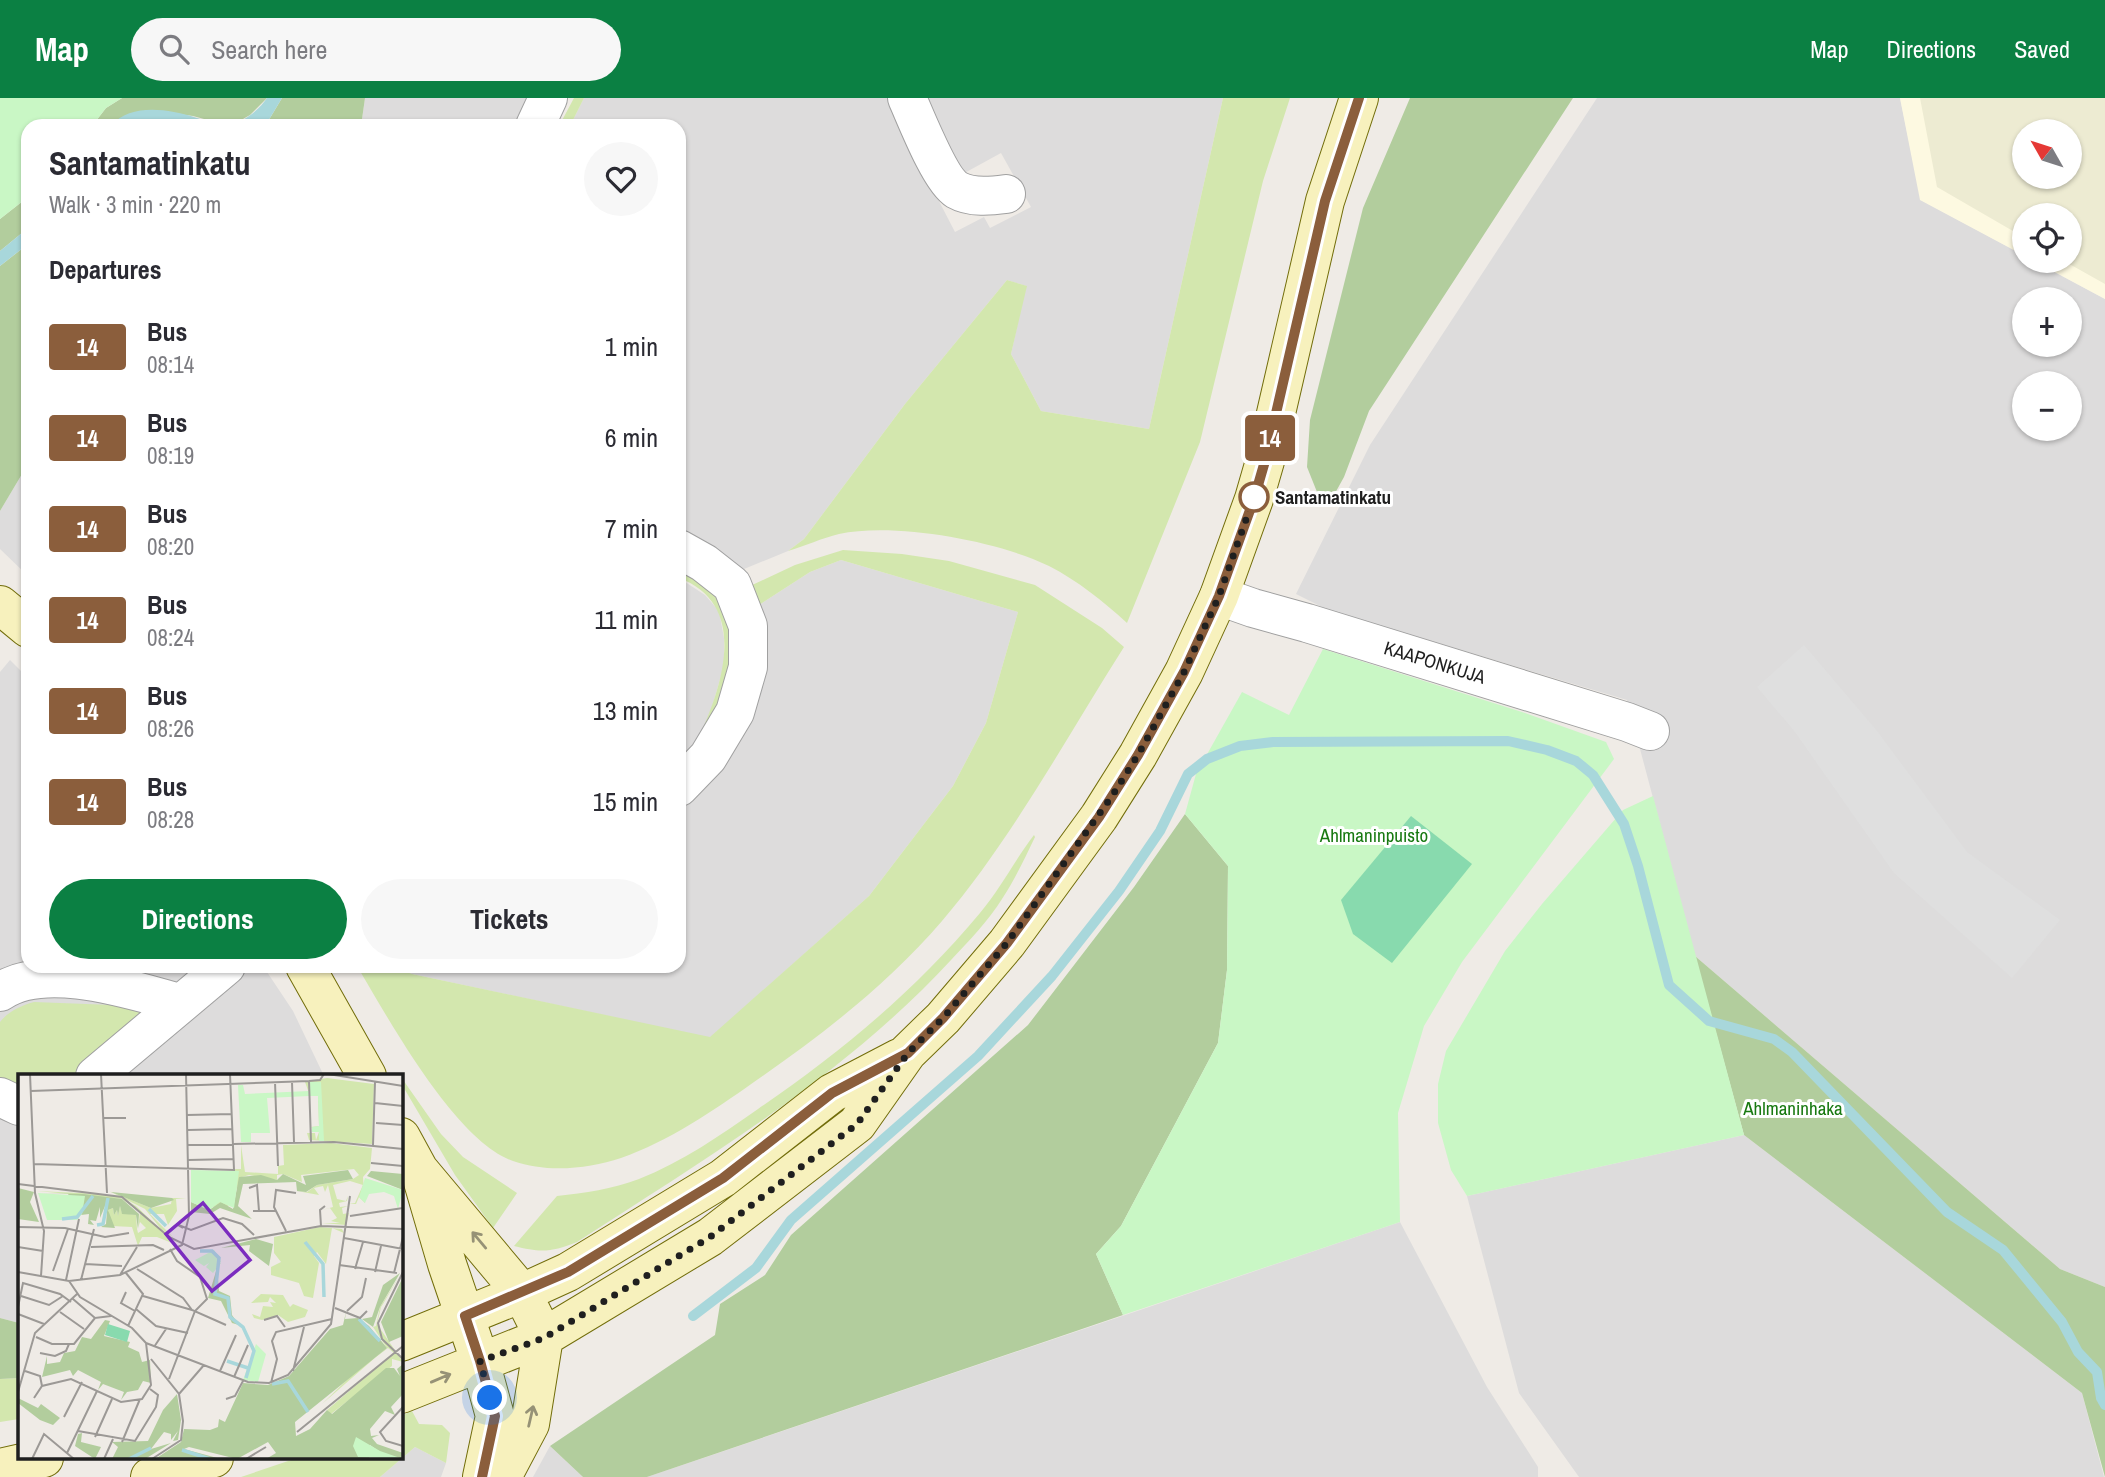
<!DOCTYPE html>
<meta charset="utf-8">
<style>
body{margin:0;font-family:"Archivo Narrow",sans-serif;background:#f7f7f7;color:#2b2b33;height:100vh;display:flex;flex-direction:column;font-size:26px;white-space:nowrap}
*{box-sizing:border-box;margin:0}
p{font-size:23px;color:#7c7c81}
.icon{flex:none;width:38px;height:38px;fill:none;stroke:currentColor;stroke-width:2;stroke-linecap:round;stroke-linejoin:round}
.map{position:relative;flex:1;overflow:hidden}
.panel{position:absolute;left:21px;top:21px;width:665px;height:854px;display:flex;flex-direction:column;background:#fff;border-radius:21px;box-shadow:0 2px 5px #0004}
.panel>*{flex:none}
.badge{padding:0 14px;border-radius:5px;font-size:24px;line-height:46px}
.needle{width:46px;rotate:309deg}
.controls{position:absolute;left:2012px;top:21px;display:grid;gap:14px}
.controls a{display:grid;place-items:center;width:70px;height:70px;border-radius:50%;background:#fff;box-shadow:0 2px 5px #0004;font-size:35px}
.you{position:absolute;width:35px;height:35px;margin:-18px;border:5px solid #fff;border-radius:50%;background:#1a73e8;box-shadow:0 0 0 10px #1a73e833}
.map>.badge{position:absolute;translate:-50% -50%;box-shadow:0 0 0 4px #fff}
h2{padding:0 28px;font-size:26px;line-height:63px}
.round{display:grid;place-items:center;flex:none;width:74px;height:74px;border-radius:37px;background:#f7f7f7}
.summary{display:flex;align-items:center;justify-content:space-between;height:119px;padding:0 28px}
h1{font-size:33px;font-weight:700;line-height:52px}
.action{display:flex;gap:14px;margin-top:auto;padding:14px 28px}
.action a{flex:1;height:80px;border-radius:42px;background:#0b8043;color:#fff;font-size:28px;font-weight:700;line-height:80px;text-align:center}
.action a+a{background:#f7f7f7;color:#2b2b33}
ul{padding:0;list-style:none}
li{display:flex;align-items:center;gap:21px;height:91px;padding:0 28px}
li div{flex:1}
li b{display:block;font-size:26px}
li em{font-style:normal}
li .badge{min-width:77px;font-weight:700;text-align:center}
header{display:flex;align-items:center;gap:42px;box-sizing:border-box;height:98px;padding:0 35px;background:#0b8043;color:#fff}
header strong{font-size:33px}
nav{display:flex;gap:38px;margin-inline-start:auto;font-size:24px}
.search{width:490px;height:63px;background:#f7f7f7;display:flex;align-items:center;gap:18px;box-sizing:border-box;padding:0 24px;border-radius:38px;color:#7c7c81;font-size:26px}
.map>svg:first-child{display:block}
.residential{fill:#dddcdc;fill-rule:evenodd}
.education{fill:#fdf9e1;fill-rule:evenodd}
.farmland{fill:#edebd2;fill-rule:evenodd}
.grass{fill:#d3e7ae}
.forest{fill:#b2cd9d}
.park{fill:#c9f7c5}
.pitch{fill:#88daae}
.parking{fill:#dfdfdf}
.water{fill:#a8d7db}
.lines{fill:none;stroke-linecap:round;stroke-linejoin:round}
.stream{stroke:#a8d7db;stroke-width:10}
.minor-casing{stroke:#a0a0a0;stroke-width:40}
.secondary-casing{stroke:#726d0a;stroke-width:40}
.minor{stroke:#fff;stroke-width:38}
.secondary{stroke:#f7f1bd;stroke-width:38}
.oneway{stroke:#969276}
.line-casing{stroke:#fff;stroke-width:16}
.line{stroke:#8b5e3c;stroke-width:10}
.walk{stroke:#1f1f1f;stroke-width:7;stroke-dasharray:0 12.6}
.stop-dot{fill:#fff;stroke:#8b5e3c;stroke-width:3.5}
.labels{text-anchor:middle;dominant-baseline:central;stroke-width:6;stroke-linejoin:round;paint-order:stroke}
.stop-label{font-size:19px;font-weight:bold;fill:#1f1f1f;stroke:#fff;text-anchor:start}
.street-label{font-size:19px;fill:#1f1f1f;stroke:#fff}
.park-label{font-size:19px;fill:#187911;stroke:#fff}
.inset-river{fill:none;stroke:#a8d7db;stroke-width:3.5}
.inset-road{fill:none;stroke:#9c9996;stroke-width:2}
.view{fill:#7b2cbf;fill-opacity:0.15;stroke:#7b2cbf;stroke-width:3.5}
.inset-edge{fill:none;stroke:#1f1f1f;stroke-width:3.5}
</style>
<header>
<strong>Map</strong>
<div class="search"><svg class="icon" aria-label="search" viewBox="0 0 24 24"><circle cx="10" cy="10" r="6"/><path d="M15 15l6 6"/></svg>Search here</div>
<nav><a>Map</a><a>Directions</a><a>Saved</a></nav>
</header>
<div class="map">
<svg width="2105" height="1379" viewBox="0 0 2105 1379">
<rect width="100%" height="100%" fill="#efebe6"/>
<path class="residential" d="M365,0h164l-14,28h-154z
M584,0h306l9,26 56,108 29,-15 6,11 41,-21 -30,-54 -42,23 -37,-78h301l-74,331 -108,-18 -30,-57 15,-68 -19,-6 -102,124 -101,135 -16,12 -44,18 -65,-35v-408h-109z
M1597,0h303l21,102 104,56v5h9l71,38v988l-45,-18 -365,-313 -68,-256 -299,-90 -32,-16 74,-149zM2025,201h45v46h-45zM2025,285h45v46h-45z
M28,366v112l-28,-27v-38z
M841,462l177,52 -32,111 -33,63 -84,110 -159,142 -298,-64 -20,-8h287v-160l80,-201 51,-33z
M679,480l26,17 14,16 5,27v27l-13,46 -11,24 -21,30z
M10,562l18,18v288h235l30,45 31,65h-305v247l-19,-5v-646z
M1744,1037l338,258 22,84h-525l-60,-84 -52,-197z
M1400,1124l87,165 51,80v10h-891z
M550,1348l33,31h-50z
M415,1349l31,16 -5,14h-61z"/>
<path class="education" d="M1900,0h205v201l-71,-38h36v-46h-45v41l-105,-56zM2025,33h45v46h-45z"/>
<path class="farmland" d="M1920,0h185v186l-41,-23h6v-46h-45v23l-88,-51zM2025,33h45v46h-45z"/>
<path class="grass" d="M574,0h10l-14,28h-11z
M1223,0h67l-27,83 -63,261 -73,181c-24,-22 -49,-42 -78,-57 -51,-25 -154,-44 -210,-32 -17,4 -34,12 -51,17l16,-12 101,-135 102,-124 20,6 -16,68 30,57 108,18z
M843,452l59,4 47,7 86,24 67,43 22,19c-58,91 -112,192 -182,274 -54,63 -120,114 -188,161 -41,29 -85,59 -133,76 -33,11 -74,15 -108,3 -58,-20 -125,-143 -156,-195h35l20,8 298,63 159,-141 84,-110 33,-63 32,-111 -177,-52 -31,12 -51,33 -9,-19 45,-21z
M679,467c16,11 36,22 45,40 12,27 7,82 -7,108 -4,8 -11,15 -17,22 23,-51 49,-131 -21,-157z
M1034,737l1,2c-10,21 -20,42 -33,62 -14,22 -33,42 -51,61 -106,115 -244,198 -374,282 -25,10 -36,11 -63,4l43,-50c28,-3 55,-7 82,-17 43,-17 82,-44 119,-70 83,-57 157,-118 222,-196 20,-24 35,-53 54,-78z
M34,904l104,4 9,6 -73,64h-55v14l-19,-13v-55c9,-11 20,-16 34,-20z
M401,979l40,57 22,23 54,36 -24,35 -38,-53 -54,-92z
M19,1280v41l-19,3v-43z
M412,1313l7,13 23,1 8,8 -4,30 -31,-16 -35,30h-139l56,-19h104v-42z"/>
<path class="forest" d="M122,0h145l-17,17 -14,8 -10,2 -33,-9 -46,-6 -33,12 -3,4h-19l14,-18z
M282,0h83l-4,28h-36l-18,-4 -4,4h-41l8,-8z
M1410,0h163l-204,313 -25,66 -10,18 -15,2 -12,-30 3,-47 53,-212z
M28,99v31l-28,23v-32z
M28,146v220l-28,47v-245z
M1185,716l43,52 -1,104 -9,73 -97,183 -25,28 27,61 -476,162h-64l-33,-31 165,-111 5,-31 45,-29 26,-40 237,-210 106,-138z
M1695,858l365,313 45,18v190l-23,-84 -338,-258z
M0,1220l19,5v55l-19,1z"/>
<path class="park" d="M0,0h122l-16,10 -14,18h-64v71l-28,22z
M1323,551l202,64 81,29 8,17 -152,203 -38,64 -26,87 2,109 -277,93 -27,-61 25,-28 97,-183 9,-73 1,-104 -43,-52 11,-40 46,-82 47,23z
M1653,698l91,339 -277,61 -16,-26 -13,-47v-39l8,-33 59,-100 37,-47 81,-94z"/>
<path class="pitch" d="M1411,718l61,48 -80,99 -39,-29 -12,-34z"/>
<path class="parking" d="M1804,547l73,86 90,121 93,68 -48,58 -118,-105 -99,-141 -38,-45z"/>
<path class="water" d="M267,0h15l-12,20 -8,8h-98l-17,-5h-9l-12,5h-15c19,-23 57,-17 83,-9 11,3 21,9 32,8 15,0 33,-15 41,-27z
M28,130v16l-28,22v-15z"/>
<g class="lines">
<path class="stream" d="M693,1218l63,-48 35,-48 187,-164 74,-80 67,-85 41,-60 28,-57 19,-15 33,-13 33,-4 235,-1 39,9 29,11 17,14 31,49 14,42 31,119 40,36 65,18 18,13 155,160 56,38 59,72 16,30 19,20 4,26 4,7"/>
<g class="minor-casing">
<path id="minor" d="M907,0c9,20 33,82 50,92 14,8 34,6 49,4
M535,28l13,-28
M679,451l25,14 28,22 16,41v41l-13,45 -27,45 -29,30
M1219,498l34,12 54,15 320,99 23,9
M0,894c45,-31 131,-2 180,11
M95,978l131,-110
M0,999l19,9"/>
</g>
<g class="secondary-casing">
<path id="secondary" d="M0,507l28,23
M305,868l62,110
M401,1039l18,33 103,123 22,44 -14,87 -28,53
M423,1084l24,82 33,97 15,55 -13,61
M401,1244l121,-49 46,-21 155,-94 109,-85 67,-35
M401,1296l143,-57 166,-100 147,-113 50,-71 36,-35 64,-75 92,-126 39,-62 46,-83 35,-76 35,-97 11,-38 60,-260 34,-103
M0,1370l44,-10
M150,1379l64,-19"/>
</g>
<use href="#minor" class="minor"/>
<use href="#secondary" class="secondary"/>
</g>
<defs><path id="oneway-shaft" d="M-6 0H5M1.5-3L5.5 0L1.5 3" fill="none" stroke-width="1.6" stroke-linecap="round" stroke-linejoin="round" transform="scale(1.75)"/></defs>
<g class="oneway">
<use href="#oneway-shaft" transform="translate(479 1142) rotate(-130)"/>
<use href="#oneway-shaft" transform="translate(441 1280) rotate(-23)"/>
<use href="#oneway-shaft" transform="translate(531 1318) rotate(-77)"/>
</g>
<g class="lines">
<g class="line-casing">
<path id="line" d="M482,1379l13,-61 -15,-55 -15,-45 103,-44 155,-94 109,-85 76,-40 35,-35 64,-75 92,-126 39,-62 46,-83 35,-76 35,-97 11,-38 60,-260 34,-103"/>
</g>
<use href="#line" class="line"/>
<path class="walk" d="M490,1300l-10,-37 64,-23 166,-101 147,-113 51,-71 35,-35 64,-75 105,-147 26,-41 46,-83 35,-76 35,-99"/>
</g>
<circle class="stop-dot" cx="1254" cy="399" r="14"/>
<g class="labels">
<g class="stop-label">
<text x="1275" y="399">Santamatinkatu</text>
</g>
<g class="street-label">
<text transform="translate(1435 564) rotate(17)">KAAPONKUJA</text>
</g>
<g class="park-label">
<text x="1374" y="737">Ahlmaninpuisto</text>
<text x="1793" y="1010">Ahlmaninhaka</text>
</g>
</g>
<g transform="translate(18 976)">
<rect width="385" height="385" fill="#efebe6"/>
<path d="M309,4l47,6 -2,60 -63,-4 -2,-7h8l1,7 3,-8 -8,-5 8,-1 -1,-30h-8l-5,-14zM313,69l41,5 -2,21 -7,8 2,26 -6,-6 -3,7h-7l6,-1 8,-18 -13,-4 -17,4 4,14 9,2 2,-5 -1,5 -8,2 1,4 8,-1 -6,2 1,6 6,-1 -3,12 -24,-2h18l-9,-2 6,-3 -7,-10 -8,2 11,-3 -5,-22 -3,7 -2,-6 -9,2 5,7 -22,-4 10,1 10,-7 36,-6 6,-4 -5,-6 -53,6 1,7 -19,-8 -6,1v5l-28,-5 -7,2 -15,31 -29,-2 37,-37h6v-24l4,27 33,2v-8l6,-1 -1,-20zM19,117l65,3 17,3 10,5 7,4 41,39 -20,-8h-15l-4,9 -6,-19 -20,-1 -4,-16 5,-2 1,7 3,-5 1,6 2,-10 2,7 14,2 1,14 1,4 8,-5 -6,-6 -2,6 2,-16 -18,-13zM91,117l42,17 20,-4 1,-6h14l-10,1 1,12 -9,14 -4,-11h-14l23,23 -12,-8 -16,-20zM302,153l22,2 2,4 -12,-5 -6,36 -9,-12 -3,4 5,7 -6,35 -9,-2 -5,-13 -28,-8v-8l10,-5 -7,-9v-16zM382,201l-17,29 -2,3 -4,17 26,38 -11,-3v7l-61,48 -4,-4 67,-57 -6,-5 -12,9 -54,47 33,-32 32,-24 -14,-21 3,-1 4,-19zM243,220l22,1 7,12 3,-3 15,6 -3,7 -17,5 -10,-7 -16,5 -8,-2 -2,-4 8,3 3,-11 10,1 -3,-5 6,1 -6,-6 -2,5 -17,1z" fill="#d3e7ae"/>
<path d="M330,96l5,9 -36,6 -11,7 -9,-1 -1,-9 -53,2 -5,22 14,13 -32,-11 -10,6 -19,-2v-10l18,8 12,-8 12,7 6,-32 22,-2 16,5 6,-6 23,11 -3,-9zM353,97l32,3v16l-36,-14zM0,114l16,4 -4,10 9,20 -21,-3zM93,118l61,6 2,2 -23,8zM19,119l46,1 39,5 17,15 -1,15 -2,-14 -14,-1 -2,-8 -2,10 -1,-6 -3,5 -1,-7 -5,2 7,18 -14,-1 5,-3 2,-25 -8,19v-11l-4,14 -6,-1 4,5 -6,-1 1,-10 -8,1 -13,-21zM238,165l17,5 -4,22 -20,-15 1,-6 -29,3zM199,194l2,23 11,5 2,19 7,10 -7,-2 -11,-22 -13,-3zM382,199l-20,34 -7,20 -11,-8 10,-2 11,-32zM385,203v59l-14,6 -8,-20zM328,238l-1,7 13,-1 11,8 18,22 -92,74 1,14 14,-7 17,-19 5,4 54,-46h8l6,8 -3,-7 6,-5v30l-12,13 4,8 -10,-4 -15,18 1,7 8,-1 -7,3 5,6 26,9v6l-20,-5 -13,-9 -1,14h-103l10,-6 -8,-11 -31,17 -48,-12 -5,2 37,10h-66l26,-17 3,-13 26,1 8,-3 1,-8 6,3 18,-39 25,2 21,-9 41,-47 13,-4zM87,246l5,1 -6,15 26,6 -2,5 11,5 3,10 8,-2 1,23 -8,-2 -5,9 -11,2 -6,8 3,-8 -21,-8 -5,6 3,-8 -23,-12 -5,6 -3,-6 -28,7 5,-21v8l13,-2 4,-9 11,-2 7,-14 9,2zM159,320l4,26 -3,20 -5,1 5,-10 -7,9v-6l-7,-2 -13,17 20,-6 -26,16h-33l6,-12 -6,-5 36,-1 15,-31zM0,324l20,10 3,-4 19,14 -7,7 -13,-5 -22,-17zM64,359l-1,9 20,5 -6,12 -20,-13 3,-12z" fill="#b2cd9d"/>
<path d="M292,8h11l3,59h-5v-9h-7v-5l7,-1 -1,-30h-8zM220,11h5l2,9 64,-3v5l-42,2 3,35h-19v9h-10zM173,96l48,1 -5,37 -14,-6 -11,8 -18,-8zM347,104l38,12 -5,19 -4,-13 -10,-4 -15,2 -4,9 -6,-6zM20,119l47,3 -3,18 -5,6h-30zM196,176l7,12h-5l5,1 -8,10 -7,-6 3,-4 -5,3 -9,-6zM238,270l10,10 -8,28 -15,-2zM338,363l24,14 23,8 -45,-2 -5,-11z" fill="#c9f7c5"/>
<path d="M90,250l22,7 -3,11 -22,-7z" fill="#88daae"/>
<path class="inset-river" d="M131,135l17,17M44,145l15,-2 16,-21M79,151l6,-1 5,-26M287,168l18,22 1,33M182,177h12l7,7 -4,36 13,4 2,19 13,10 11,24 -8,27M341,245l21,22M209,287l21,7M254,310l16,-3 20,31M164,376l28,9M111,385l22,-11"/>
<path class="inset-road" d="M12,0l5,119 9,38 -3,45M83,0l6,119M310,0l75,12M291,7l2,61M257,8l3,84M274,8l2,60M13,17l278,-10 11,-1 4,-6M357,29l28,3M169,41l45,-1M85,44h23M358,49l27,2M170,56l44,-1M170,71l146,-3 69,7M355,71l2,-63M170,86l46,-1M353,89l32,3M16,90l200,6 -4,-96M0,110l104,13 47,40 25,12 127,-23 82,3M231,114l8,-3 2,26M235,137h23M332,142l53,-8M303,152l-1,-16 5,-4M0,153l47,1 40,9 24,-4M165,154l-7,-4 15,6 32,-12 19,6 12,11M268,157l-12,-24 2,-17 20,3M326,164l59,11M0,173l25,4M73,173l62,-2 11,5M67,190l37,2M321,191l58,8M119,195l46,29 9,12 34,15M337,195l8,-27M35,197l15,-42M0,198l51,9 51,-6 62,-30 7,-29 -3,-142M357,198l6,-26M385,198l-25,51 4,16 21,20M108,199l17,21 -15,32M376,199l9,-36M102,201l17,-28M48,206l13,-61M63,206l13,-51M108,218l-5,11 14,8M3,222l28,9 14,-9M125,222l49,14M55,225l22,19 16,-2M0,233l5,-24 37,11 11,8M317,234l25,10 7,-7M118,235l20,17 32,7M329,237l15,-14 4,-19M42,238l24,17M0,240l26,10M246,246l13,-4 8,11M18,263l16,7h22l21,-26M128,269l102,39 21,1 19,-8 43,-51 19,-128M136,273l12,-18M22,279l15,3 11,-5 3,-7M133,285l28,35 4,27 -2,19 -29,19M7,297l15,5 2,10M202,297l16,-36M275,297l11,-44M216,303l14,-32M151,305l26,-68 12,-12 -7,-22 -23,-16 -7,-12M253,309l6,-24 -5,-18 4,-9 56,-13M0,318l17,-59 42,-39M161,320l25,-29M16,324l8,-12 29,-7 50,23 21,-3 9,-14 -5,-42 -14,-15 -52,-31 -11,-16M208,325l9,-3 8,-15M385,333l-23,25 6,9 17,5M46,343l18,-35M60,357l57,10 21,-34 2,-12 -8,-6M279,358l106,-86M77,363l17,-38M104,368l18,-43M49,379l30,-62M14,385l12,-25 30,25M86,385l9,-20M228,385l20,-12"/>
<path class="view" d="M185,129l47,57 -38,31 -46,-57z"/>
<rect width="385" height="385" class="inset-edge"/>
</g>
</svg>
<div class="controls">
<a><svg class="needle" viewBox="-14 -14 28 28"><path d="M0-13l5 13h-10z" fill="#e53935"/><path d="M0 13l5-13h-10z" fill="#7c7c81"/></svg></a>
<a><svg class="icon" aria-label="locate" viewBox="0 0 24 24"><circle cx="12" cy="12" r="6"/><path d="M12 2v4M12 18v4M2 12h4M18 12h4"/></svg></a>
<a>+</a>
<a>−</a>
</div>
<div class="you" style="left:490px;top:1300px"></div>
<b class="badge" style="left:1270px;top:340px;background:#8b5e3c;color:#fff">14</b>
<section class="panel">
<div class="summary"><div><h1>Santamatinkatu</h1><p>Walk · 3 min · 220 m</p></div><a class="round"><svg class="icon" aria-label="heart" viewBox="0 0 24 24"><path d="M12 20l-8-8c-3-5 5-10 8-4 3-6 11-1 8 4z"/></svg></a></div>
<h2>Departures</h2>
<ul>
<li><span class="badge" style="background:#8b5e3c;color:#fff">14</span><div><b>Bus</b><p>08:14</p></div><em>1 min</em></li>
<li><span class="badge" style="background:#8b5e3c;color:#fff">14</span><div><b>Bus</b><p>08:19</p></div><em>6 min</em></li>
<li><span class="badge" style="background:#8b5e3c;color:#fff">14</span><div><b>Bus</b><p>08:20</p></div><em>7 min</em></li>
<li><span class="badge" style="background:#8b5e3c;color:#fff">14</span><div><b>Bus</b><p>08:24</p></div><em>11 min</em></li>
<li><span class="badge" style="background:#8b5e3c;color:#fff">14</span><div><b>Bus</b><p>08:26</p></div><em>13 min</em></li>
<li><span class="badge" style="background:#8b5e3c;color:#fff">14</span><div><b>Bus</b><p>08:28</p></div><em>15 min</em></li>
</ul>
<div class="action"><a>Directions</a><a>Tickets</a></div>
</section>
</div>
